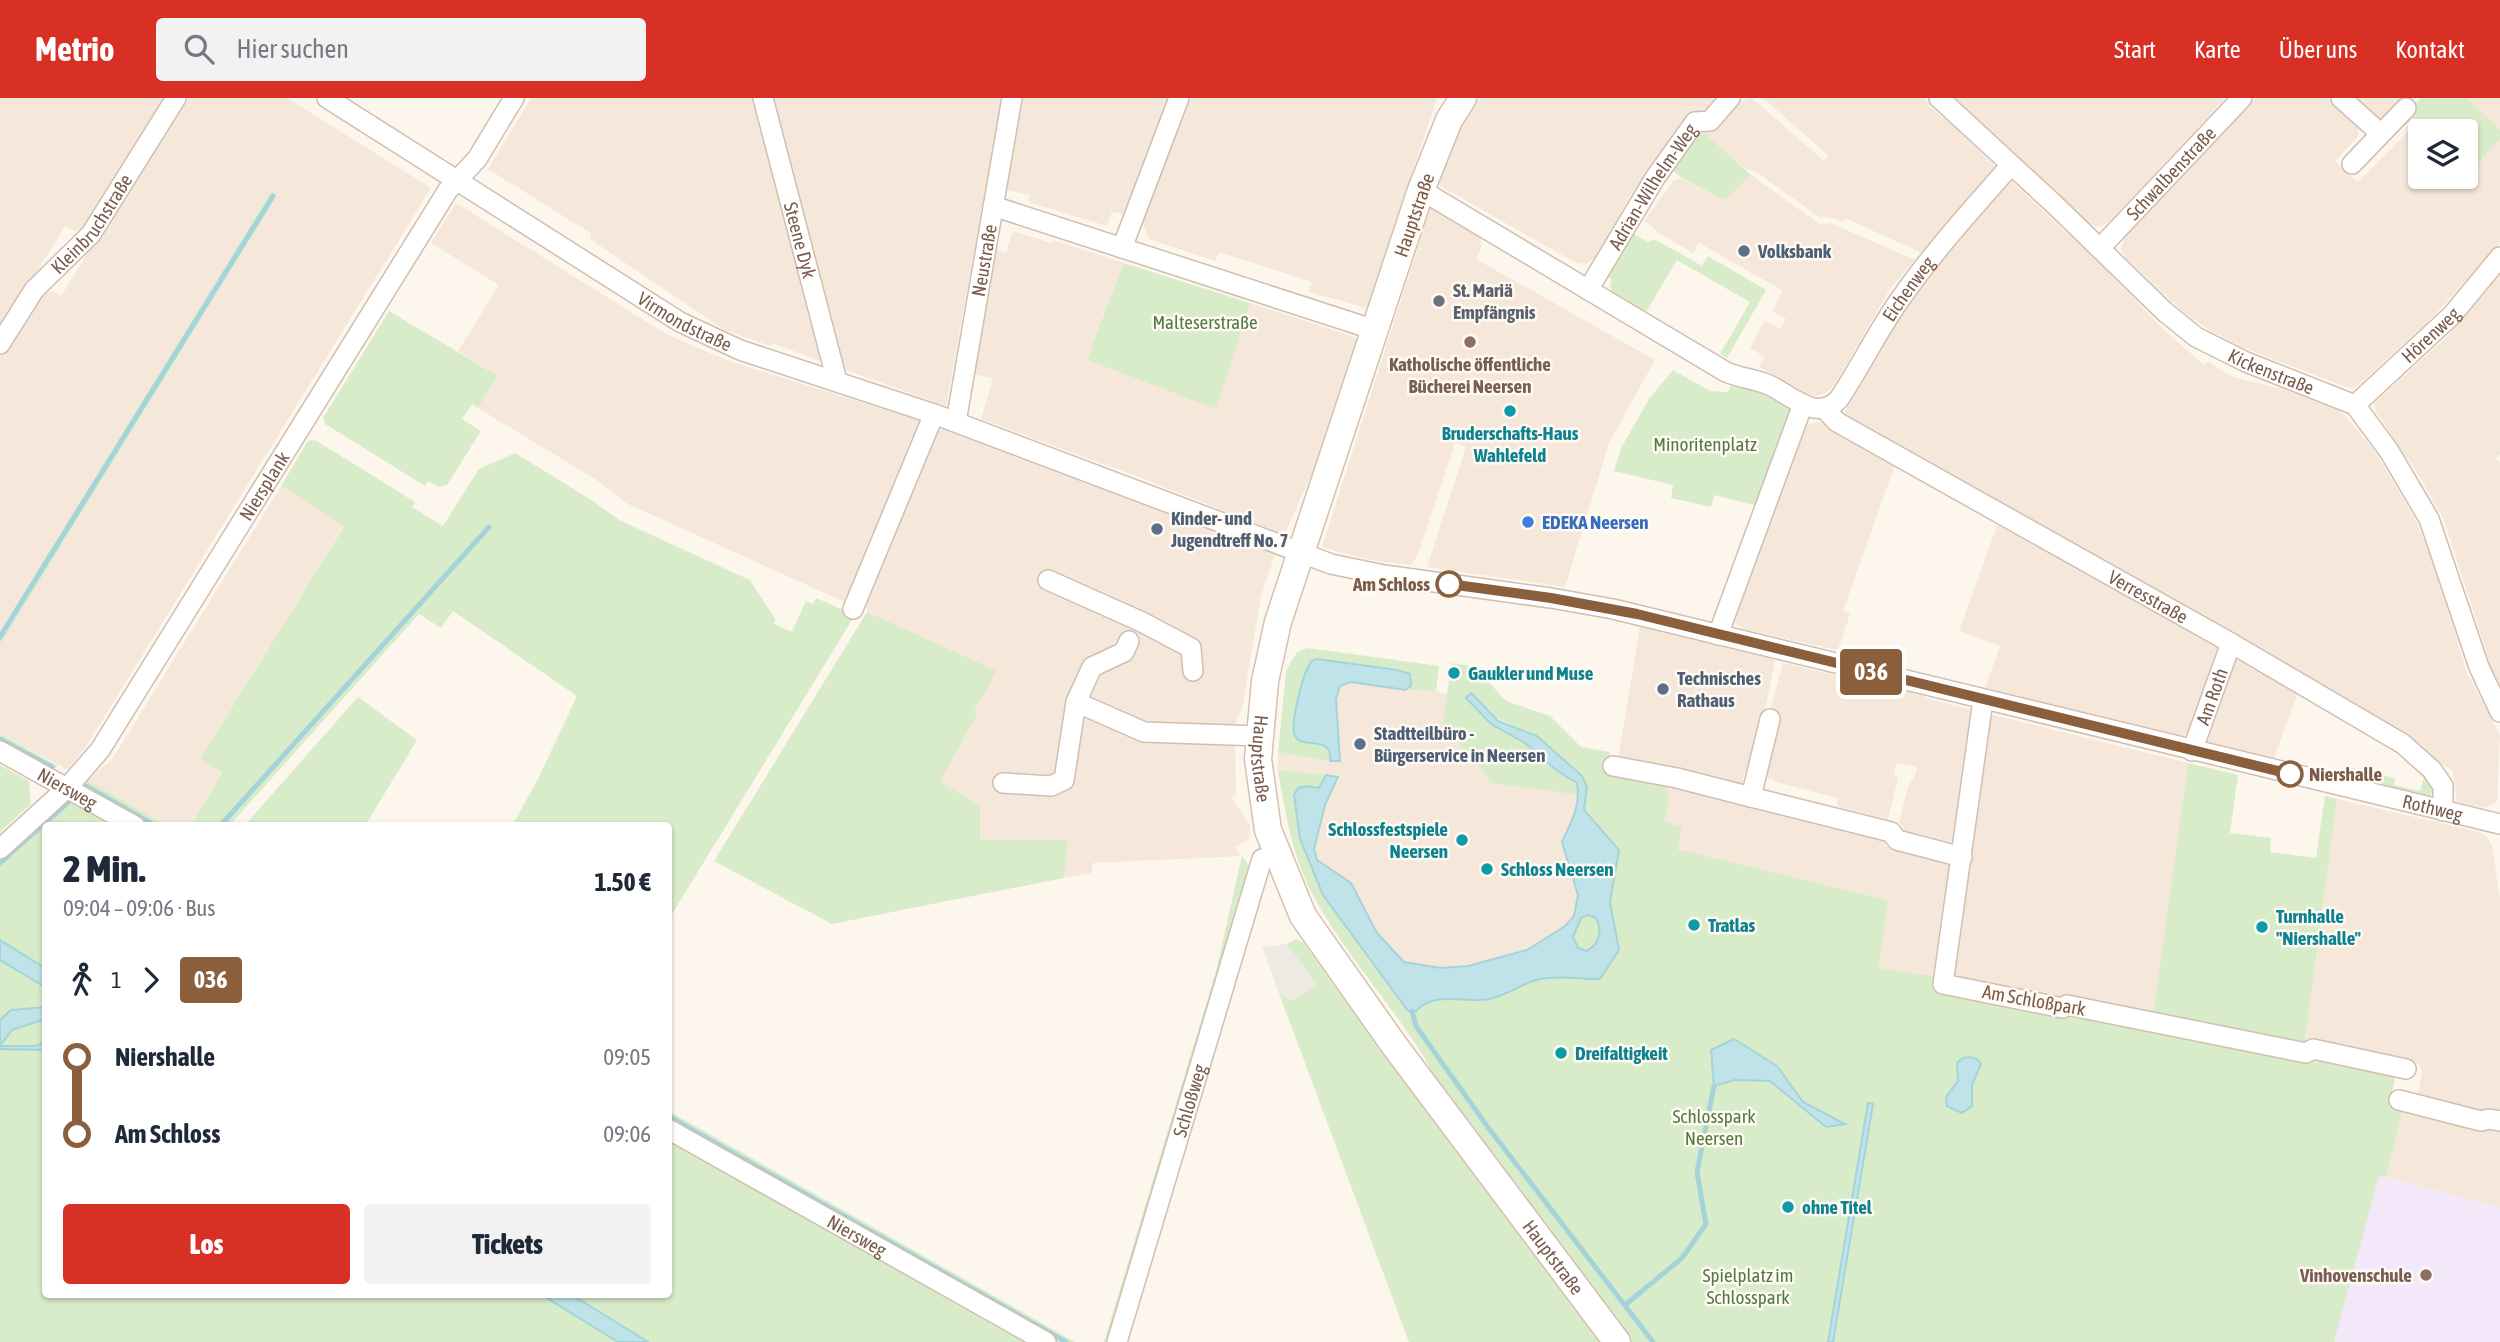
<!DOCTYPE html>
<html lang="de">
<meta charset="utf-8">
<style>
body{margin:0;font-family:"Asap Condensed",sans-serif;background:#f2f2f3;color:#1f2937;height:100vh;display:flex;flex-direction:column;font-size:26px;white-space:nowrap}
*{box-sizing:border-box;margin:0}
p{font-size:23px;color:#747a83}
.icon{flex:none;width:38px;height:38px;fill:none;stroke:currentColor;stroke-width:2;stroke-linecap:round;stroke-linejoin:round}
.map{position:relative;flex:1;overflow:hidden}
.panel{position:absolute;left:42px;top:724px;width:630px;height:476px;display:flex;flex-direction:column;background:#fff;border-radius:7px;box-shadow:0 2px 5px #0004}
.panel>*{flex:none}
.badge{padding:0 14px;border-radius:5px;font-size:24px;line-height:46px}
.fabs{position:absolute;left:2408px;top:21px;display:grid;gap:14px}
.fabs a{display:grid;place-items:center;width:70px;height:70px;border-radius:7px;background:#fff;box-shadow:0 2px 5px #0004;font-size:35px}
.map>.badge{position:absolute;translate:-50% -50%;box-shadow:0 0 0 4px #fff}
.legs{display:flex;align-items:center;gap:10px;height:77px;padding:0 21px;font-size:23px}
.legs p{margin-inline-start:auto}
.overview{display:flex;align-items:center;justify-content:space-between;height:119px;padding:0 21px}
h1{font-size:38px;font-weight:800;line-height:52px}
.primary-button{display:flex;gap:14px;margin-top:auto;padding:14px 21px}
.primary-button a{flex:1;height:80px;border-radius:7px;background:#d93025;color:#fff;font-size:28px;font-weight:800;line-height:80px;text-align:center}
.primary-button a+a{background:#f2f2f3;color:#1f2937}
ul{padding:0 21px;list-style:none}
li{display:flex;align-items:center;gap:24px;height:77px;font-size:26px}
li i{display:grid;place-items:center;width:10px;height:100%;margin:0 9px;background:currentColor}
li i::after{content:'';width:18px;height:18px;margin:-9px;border:5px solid;border-radius:50%;background:#fff}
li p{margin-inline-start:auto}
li:first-child i{background:linear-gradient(#0000 50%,currentColor 0)}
li:last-child i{background:linear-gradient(currentColor 50%,#0000 0)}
header{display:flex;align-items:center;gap:42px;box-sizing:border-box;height:98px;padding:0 35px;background:#d93025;color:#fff}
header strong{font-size:33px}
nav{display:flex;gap:38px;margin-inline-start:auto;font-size:24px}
.search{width:490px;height:63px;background:#f2f2f3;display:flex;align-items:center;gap:18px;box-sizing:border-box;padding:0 24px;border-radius:7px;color:#747a83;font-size:26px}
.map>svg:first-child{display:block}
.residential{fill:#f5e8da}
.industrial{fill:#efe9e4}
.education{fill:#f3e8fa}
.green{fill:#d8ecc9}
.water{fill:#bfe3e8;stroke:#a5d3da;stroke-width:2;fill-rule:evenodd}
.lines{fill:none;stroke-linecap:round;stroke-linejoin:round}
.stream{stroke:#a5d3da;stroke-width:5}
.street-casing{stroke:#d1beb0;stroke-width:22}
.secondary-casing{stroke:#d6c0b0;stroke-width:29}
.street{stroke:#fff;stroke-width:19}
.secondary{stroke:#fff;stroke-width:26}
.line-1-casing{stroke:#fff;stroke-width:16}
.line-1{stroke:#8b5e3c;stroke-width:10}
.service-dot{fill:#5c6f8a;stroke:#fffaf3;stroke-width:2.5}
.worship-dot{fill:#6b7280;stroke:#fffaf3;stroke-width:2.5}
.education-dot{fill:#8d6e63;stroke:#fffaf3;stroke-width:2.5}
.culture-dot{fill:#0f9aa8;stroke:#fffaf3;stroke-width:2.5}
.shop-dot{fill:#3f7fe0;stroke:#fffaf3;stroke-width:2.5}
.stop-1-dot{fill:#fff;stroke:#8b5e3c;stroke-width:3.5}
.labels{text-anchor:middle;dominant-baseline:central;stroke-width:5;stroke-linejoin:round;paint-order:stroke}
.street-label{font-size:19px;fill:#7a5c4d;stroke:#fffaf3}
.service-label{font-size:19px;font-weight:bold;fill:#4e5e75;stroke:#fffaf3;text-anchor:start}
.worship-label{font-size:19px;font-weight:bold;fill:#5b616d;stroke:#fffaf3;text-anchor:start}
.park-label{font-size:19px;fill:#537a41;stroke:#fffaf3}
.education-label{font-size:19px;font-weight:bold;fill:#785e54;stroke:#fffaf3}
.culture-label{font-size:19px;font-weight:bold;fill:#0d838f;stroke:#fffaf3;text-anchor:start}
.shop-label{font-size:19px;font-weight:bold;fill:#366cbe;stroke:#fffaf3;text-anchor:start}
.stop-label{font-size:19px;font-weight:bold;fill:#7a5c4d;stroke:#fffaf3;text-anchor:end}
</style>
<header>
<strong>Metrio</strong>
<div class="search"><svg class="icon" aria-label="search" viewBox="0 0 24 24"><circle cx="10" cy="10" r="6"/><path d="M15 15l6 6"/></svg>Hier suchen</div>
<nav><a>Start</a><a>Karte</a><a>Über uns</a><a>Kontakt</a></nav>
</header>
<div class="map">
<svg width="2500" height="1244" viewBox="0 0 2500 1244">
<rect width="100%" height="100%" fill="#fdf6ec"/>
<path class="residential" d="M0,0h168l-80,130 -14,3 -9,-5 -65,106z
M183,0h104l144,90 -346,560 -17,22 -68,-36v-89l277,-449 -6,-3 -271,438v-275l38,-62 14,-3 9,5z
M531,0h226l69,265 -54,-20 -2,3 -47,-17 -133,-90 2,-5 -104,-65z
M774,0h228l-56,308 -108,-39 -63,-248 4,-1z
M1023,0h146l-45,116 -12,-2 -5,14 -79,-24 2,-7 -24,-5z
M1191,0h246l-70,210 -58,-16 3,-10 -93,-30 -4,9 -66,-22 -7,-17z
M1480,0h240l-13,15 -15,2 -63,83 -33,59 -10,7 -12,-2 -137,-78 20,-53z
M1752,0l72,63 4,-6 -65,-57h161l6,6 -1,2 27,22 40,39 -74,86 -77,-35 -2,4 -10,-4 -14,-1 -60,-43 -16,-7 -38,-34 7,-7 4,3 24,-28z
M1955,0h271l-117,124 -10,5 -11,-4z
M2256,0h72l30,29v10l-23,24 23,21 54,-55 8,8v42h46l34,-39v105l-74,81 -70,63 -7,1 -108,-41 -30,-16 -28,-19 -57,-54 -5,-10 4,-11z
M2356,0h55l-21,22h-11z
M2467,0h33v32z
M1751,77l70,50 10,-2 84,37 -25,29 -55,95 -9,9 -10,3 -9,-1 -48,-28 6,-10 -15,-9 15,-27 15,8 6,-10 -14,-8 11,-20 -84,-48 -6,10 -36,-21 -5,-6 -8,-5 30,-41 8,-1 41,21 3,-1z
M2011,83l89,83 62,64 42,37 4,-4 22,15 80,20 23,9 17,16 28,35 37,63 17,39 15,46 19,67 34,64 -3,66 -11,7 -29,-6 -4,-31 -34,-20 6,-4 -397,-229 -110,-56 -77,-44 63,-107 70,-92z
M456,105l210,131 60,26 201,63 -78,181 -221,-100 -33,-25 -117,-71 20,-32 -40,-25 41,-66 -68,-42z
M1432,105l49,28v18l-5,10 179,101 -46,83 -44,144 -138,-20 39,-120 -11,-4 -37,111 -7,11 -41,-5 -48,-13z
M1013,133l38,12 2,-3 71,23 -32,80 123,66 35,-106 108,35 -42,127 -32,70 -140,-56 -163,-60 12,-41 -21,-4 24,-125 10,4z
M2500,174v182l-4,5 4,4v222l-9,-18 -47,-147 -23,-41 -45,-67 -2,-9 73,-66z
M1818,324l14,4 64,36 -53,149 7,3 -12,36 -95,-21 -8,-6 -1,-10 60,-167 14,-22z
M937,328l338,129 -14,41 -18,108 -8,22 1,69 -5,2 19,28v13l-15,9 7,9 -149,7 -2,10 -27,5 4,-38h-88l-40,-58 38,-69 -4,-2 -73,-82 -34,-17 -1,-23z
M281,388l63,39 -144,234 22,12 -31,55h-24l-79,-46 25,-22z
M1999,422l220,122 3,8 -29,80 -11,6 -197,-48 15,-42 -41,-15z
M1640,529l132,32 3,2 -23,113 -8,-1 -3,15 145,52 -1,6 66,17 2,27 -9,7 -11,79 -54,-8 9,-68 -211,-51 -5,-25 -7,-4 4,-15 -44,-28 -7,-18z
M2239,557l60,34 -25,69 -67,-16 -2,-4 26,-75z
M1783,565l138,32 4,3 47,12 -11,126 -8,6 -48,-11 -6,-9 10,-39 5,-4 3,-12 -20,-4 -3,11 4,4 -10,41 -52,-13 2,-8 -63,-16 -2,-3 -9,-2 6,-67z
M1351,584l54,8 31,1 11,3 -5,30 50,59 87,12 -1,13 -16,34 16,53 -4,21 -9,10 -38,24 -59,16 -27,2 -37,-6 -27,-29 -26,-50 -34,-23 -3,-11 11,-44 13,-28 -60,-7v-18l61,9 -3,-62 4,-13z
M1989,616l199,49 -35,252 -94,-13 -100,-24 -6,-9z
M2337,701l142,33 8,5 5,9 8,52v217l-20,-5 -6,4 -57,-15 5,-27 -3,-8 -114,-23z
M2403,1012l83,21 6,-4 8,3v78l-114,-31z"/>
<path class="industrial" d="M1287,846l31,40 -24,16 -14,-4 -18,-49z"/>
<path class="education" d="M2379,1077l121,33v134h-166z"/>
<path class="green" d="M2421,0h46l33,32v8l-34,39v-46h-46v4l-8,-8 5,-5 -4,-4 -1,-11z
M1705,35l46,42 -25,24 -3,1 -41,-22 -15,-12 24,-30z
M271,94l6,4 -277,449v-14z
M1632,135l16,9 6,-3 48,27 6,-10 58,34 -39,68 -7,-4 30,-52 -73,-42 -31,52 -33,-19 -3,-7 2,-7 -5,-3z
M1124,165l126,40 -34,106 -128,-49 6,-15 -2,-1z
M389,213l109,65 -20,32 -6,-4 -10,15 19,12 -34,54 -8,2 -11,-6 -3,5 -100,-62 -2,-6z
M1673,272l37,21 18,1 3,-6 23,4 35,17 2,8 -33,91 -44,-11 -3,12 -40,-9 2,-13 -59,-14 7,-23 28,-49z
M315,342l100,62 -3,5 31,19 36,-57 36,-16 70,43 36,25 129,59 25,39 -1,5 18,8 14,-31 7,3 3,-6 39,17 -186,304 -1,-93h-156l26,-47 39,-83 -124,-85 -12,17 -22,-14 -190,212h-38l31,-54 -22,-13 144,-233 -63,-40 27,-45z
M867,514l130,59 -23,40 4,2 -38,69 40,24v34h88l-4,38 -232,46 -118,-63z
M1308,550l131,18 -3,25 -31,-1 6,-5 -94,-26 -15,83c13,1 30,1 28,19l-52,-9 8,-81 11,-19z
M1452,565l23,4 31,34 44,15 31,31 29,5 -3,20 60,15 2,18 -4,15 7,4 10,3 -5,22 211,51 -9,68 54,8 -1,10 27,5 4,6 106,21 6,-4 241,48 6,-3 69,13 4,6 -6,28 14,4 -17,67 -7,-1 -45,166h-703l-192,-253c-11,-30 -25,-47 -43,-73 -29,-40 -61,-79 -84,-123 -20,-38 -27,-81 -34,-123l48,5 -7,13 -13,-2 -8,2 -4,7 6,44 23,56 25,32 21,33 48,51c19,-21 46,-7 72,-12 17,-3 33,-16 51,-20 18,-4 41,0 60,0l19,-29 -9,-48 9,-52 -35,-40 3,-23 -5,-11 -45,-40 -63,-28 17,16 34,19 31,27 21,13 2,12 -87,-12 -50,-59z
M358,599l59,43 -52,86h-121z
M0,636l58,32 -7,5 -51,-28z
M2188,665l50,12 -8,58 41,5 -1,14 46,6 9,-62 12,3 -32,242 -6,4 -146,-30z
M0,667l29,16 2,23 -31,28z
M2353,670l42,10 -1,7 26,6 4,-14 9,9 -2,11 -42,-10 -37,-17z
M88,682l79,46h-19l-68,-38z
M72,697l54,31h-80l-1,142 -45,-28v-80z
M1242,758l10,14 -140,472h-8l112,-371z
M1587,817l8,2c8,12 5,27 -9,34l-8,-3 -5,-11 8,-19z
M1297,841l7,4 44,62 258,337h-197l-129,-346 14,4 23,-16 -30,-40z
M0,862l45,27v20l-34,3 -11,10z
M45,921v23l-9,4h-36l12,-16z
M0,951l45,1 1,245h496l76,47h-618z
M669,1013l406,231h-19l-387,-220z
M669,1037l365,207h-386l-76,-47h96z"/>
<path class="water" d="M1317,561l80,11 13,4 1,12 -6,4 -54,-8 -11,4 -4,13 4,62h-10c3,-27 -28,-11 -35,-25 -6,-11 8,-60 14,-71 3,-5 2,-4 8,-6z
M1471,595l27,28 39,15 45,40 5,11 -3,23 35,40 -9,52 9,48 -19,29c-19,0 -42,-4 -60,0 -18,4 -34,17 -51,20 -26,5 -53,-9 -73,12h-8l-85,-116 -23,-56 -6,-44 4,-7 8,-2 13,2 7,-13 12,2 -13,28 -11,44 3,11 34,23 26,50 27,29 37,6 27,-2 59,-16 38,-24 9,-10 4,-21 -16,-53c9,-20 19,-36 15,-59l-21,-13 -31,-27 -34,-19 -25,-26zM1587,817l8,2c8,12 5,28 -9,34l-8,-3 -5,-11 8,-19z
M0,842l45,28v19l-45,-27z
M45,909v12l-33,11 -12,16h36l9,-4v8l-45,-1v-29l11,-10z
M1734,941l43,27 26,36 42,22 -19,3 -56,-46 -35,-1 -21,6 -3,-36z
M1970,959l7,2 4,5 -9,21v21l-10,7 -15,-7 -1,-9 12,-16 -1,-18 6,-5z
M1868,1005l5,1 -40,238h-5z
M542,1197h30l76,47h-30z"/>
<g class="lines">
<path class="stream" d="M0,539l273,-441
M0,641l52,28
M86,688l70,40
M220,728l269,-299
M0,765l71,-63
M1412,913l4,15 71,100 166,216
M668,1018l398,226
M1625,1207l57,-47 24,-34 -9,-52 17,-86"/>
<g class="street-casing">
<g id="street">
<path id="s1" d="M327,0l353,224 60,28 194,64 397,150 53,11 167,23 62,11 887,215"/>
<path id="s2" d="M763,0l74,283"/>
<path id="s3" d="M1939,0l116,107 110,107 31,25 50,25 109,43 34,46 40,68 50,148 21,45"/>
<path d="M2341,0l40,36"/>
<path d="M2352,66l54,-56"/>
<path id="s4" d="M1421,92l305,182c14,6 29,7 43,13 22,10 48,38 70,14 22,-33 39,-69 62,-101 33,-47 72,-90 110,-133"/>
<path d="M993,108l382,124"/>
<path d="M1122,150l57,-150"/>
<path id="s5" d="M2100,150l142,-150"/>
<path id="s6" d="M1588,192l67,-112 40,-56 15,-1 20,-23"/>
<path id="s7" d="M0,246l34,-54 57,-56 85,-136"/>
<path id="s8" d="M2355,307l97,-90 48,-58"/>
<path id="s9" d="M1824,310l13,14 394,221 172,101 29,26 11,16v25"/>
<path id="s10" d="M956,324l56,-324"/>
<path d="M1048,482l94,42 49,26 2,23"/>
<path d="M853,511l81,-195"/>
<path d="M1718,537l85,-231"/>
<path d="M1983,602l-40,284 120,24 4,-3 239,48 7,-4 93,20"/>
<path d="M1076,604l16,-35 32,-15 5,-11"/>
<path d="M1770,621l-19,78 140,35 6,8 65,17"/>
<path id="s11" d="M0,653l135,75"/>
<path id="s12" d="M2192,653l39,-108"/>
<path d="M1613,668l64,12 74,19"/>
<path d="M1003,685l48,3 13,-6 12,-78 68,30 115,4"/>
<path id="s13" d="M0,751l67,-61 33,-38 348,-560 29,-31 37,-61"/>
<path d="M2399,1002l82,21 8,-2 11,2"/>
<path id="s14" d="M668,1031l378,213"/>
<path id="s15" d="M1117,1244l145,-483"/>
</g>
</g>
<g class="secondary-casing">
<g id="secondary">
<path id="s16" d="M1463,0l-14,22 -28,70 -143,432 -13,59 -7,78 10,71 35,86 91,129 223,297"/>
</g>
</g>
<use href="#street" class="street"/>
<use href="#secondary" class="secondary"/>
</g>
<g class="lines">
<g class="line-1-casing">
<path id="line-1" d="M1449,486l102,14 86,16 653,160"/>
</g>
<use href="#line-1" class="line-1"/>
</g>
<g class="service-dot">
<circle cx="1744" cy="153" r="7"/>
<circle cx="1157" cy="431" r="7"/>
<circle cx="1663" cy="591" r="7"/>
<circle cx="1360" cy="646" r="7"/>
</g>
<circle class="worship-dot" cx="1439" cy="203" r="7"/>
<g class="education-dot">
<circle cx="1470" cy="244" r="7"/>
<circle cx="2426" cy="1177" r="7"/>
</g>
<g class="culture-dot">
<circle cx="1510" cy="313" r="7"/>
<circle cx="1454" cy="575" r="7"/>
<circle cx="1462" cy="742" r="7"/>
<circle cx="1487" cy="771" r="7"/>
<circle cx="1694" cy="827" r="7"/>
<circle cx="2262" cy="829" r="7"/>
<circle cx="1561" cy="955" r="7"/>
<circle cx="1788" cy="1109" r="7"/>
</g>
<circle class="shop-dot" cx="1528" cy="424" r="7"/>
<g class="stop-1-dot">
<circle cx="1449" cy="486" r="12"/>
<circle cx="2290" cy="676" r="12"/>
</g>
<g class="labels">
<g class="street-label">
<text stroke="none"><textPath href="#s5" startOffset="103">Schwalbenstraße</textPath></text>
<text stroke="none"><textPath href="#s6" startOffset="122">Adrian-Wilhelm-Weg</textPath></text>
<text transform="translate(1414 117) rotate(-71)">Hauptstraße</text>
<text stroke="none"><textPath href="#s7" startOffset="152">Kleinbruchstraße</textPath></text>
<text stroke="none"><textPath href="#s2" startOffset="147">Steene Dyk</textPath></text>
<text stroke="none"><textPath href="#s10" startOffset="164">Neustraße</textPath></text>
<text stroke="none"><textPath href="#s4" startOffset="609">Eichenweg</textPath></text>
<text stroke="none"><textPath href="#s1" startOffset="422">Virmondstraße</textPath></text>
<text stroke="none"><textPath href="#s8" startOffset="103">Hörenweg</textPath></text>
<text stroke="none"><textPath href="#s3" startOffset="434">Kickenstraße</textPath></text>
<text stroke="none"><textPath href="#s13" startOffset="452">Niersplank</textPath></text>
<text stroke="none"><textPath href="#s9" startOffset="376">Verresstraße</textPath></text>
<text stroke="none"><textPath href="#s12" startOffset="58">Am Roth</textPath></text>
<text stroke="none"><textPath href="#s16" startOffset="695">Hauptstraße</textPath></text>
<text stroke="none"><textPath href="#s11" startOffset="77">Niersweg</textPath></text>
<text stroke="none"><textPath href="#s1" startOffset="2242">Rothweg</textPath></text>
<text transform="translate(2034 902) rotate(10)">Am Schloßpark</text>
<text stroke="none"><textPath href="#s15" startOffset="252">Schloßweg</textPath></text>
<text stroke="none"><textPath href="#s14" startOffset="217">Niersweg</textPath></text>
<text stroke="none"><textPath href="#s16" startOffset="1283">Hauptstraße</textPath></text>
</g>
<g class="service-label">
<text x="1758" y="153">Volksbank</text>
<text x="1171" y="420">Kinder- und<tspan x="1171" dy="22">Jugendtreff No. 7</tspan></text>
<text x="1677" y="580">Technisches<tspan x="1677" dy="22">Rathaus</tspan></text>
<text x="1374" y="635">Stadtteilbüro -<tspan x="1374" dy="22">Bürgerservice in Neersen</tspan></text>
</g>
<g class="worship-label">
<text x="1453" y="192">St. Mariä<tspan x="1453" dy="22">Empfängnis</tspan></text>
</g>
<g class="park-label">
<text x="1205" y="224">Malteserstraße</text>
<text x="1705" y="346">Minoritenplatz</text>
<text x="1714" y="1018">Schlosspark<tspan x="1714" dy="22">Neersen</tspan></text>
<text x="1748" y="1177">Spielplatz im<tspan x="1748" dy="22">Schlosspark</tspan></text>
</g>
<g class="education-label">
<text x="1470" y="266">Katholische öffentliche<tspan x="1470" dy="22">Bücherei Neersen</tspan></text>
<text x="2412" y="1177" text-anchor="end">Vinhovenschule</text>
</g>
<g class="culture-label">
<text x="1510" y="335" text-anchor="middle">Bruderschafts-Haus<tspan x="1510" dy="22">Wahlefeld</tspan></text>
<text x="1468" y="575">Gaukler und Muse</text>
<text x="1448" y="731" text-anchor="end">Schlossfestspiele<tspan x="1448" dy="22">Neersen</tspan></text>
<text x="1501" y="771">Schloss Neersen</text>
<text x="2276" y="818">Turnhalle<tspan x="2276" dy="22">"Niershalle"</tspan></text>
<text x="1708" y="827">Tratlas</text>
<text x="1575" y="955">Dreifaltigkeit</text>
<text x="1802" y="1109">ohne Titel</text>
</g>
<g class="shop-label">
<text x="1542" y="424">EDEKA Neersen</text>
</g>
<g class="stop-label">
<text x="1430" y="486">Am Schloss</text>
<text x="2309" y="676" text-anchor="start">Niershalle</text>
</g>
</g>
</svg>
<div class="fabs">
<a><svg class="icon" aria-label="layers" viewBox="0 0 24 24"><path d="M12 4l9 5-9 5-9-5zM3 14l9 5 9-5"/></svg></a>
</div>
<b class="badge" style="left:1871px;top:574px;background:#8b5e3c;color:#fff">036</b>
<section class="panel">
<div class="overview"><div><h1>2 Min.</h1><p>09:04 – 09:06 · Bus</p></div><b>1.50 €</b></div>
<div class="legs"><svg class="icon" aria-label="walk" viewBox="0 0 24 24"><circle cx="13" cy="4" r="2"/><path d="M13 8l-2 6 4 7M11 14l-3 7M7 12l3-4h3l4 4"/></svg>1<svg class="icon" aria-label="forward" viewBox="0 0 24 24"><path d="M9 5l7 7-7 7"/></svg><b class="badge" style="background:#8b5e3c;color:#fff">036</b></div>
<ul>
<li><i style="color:#8b5e3c"></i><b>Niershalle</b><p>09:05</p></li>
<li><i style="color:#8b5e3c"></i><b>Am Schloss</b><p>09:06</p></li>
</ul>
<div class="primary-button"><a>Los</a><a>Tickets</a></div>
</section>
</div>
